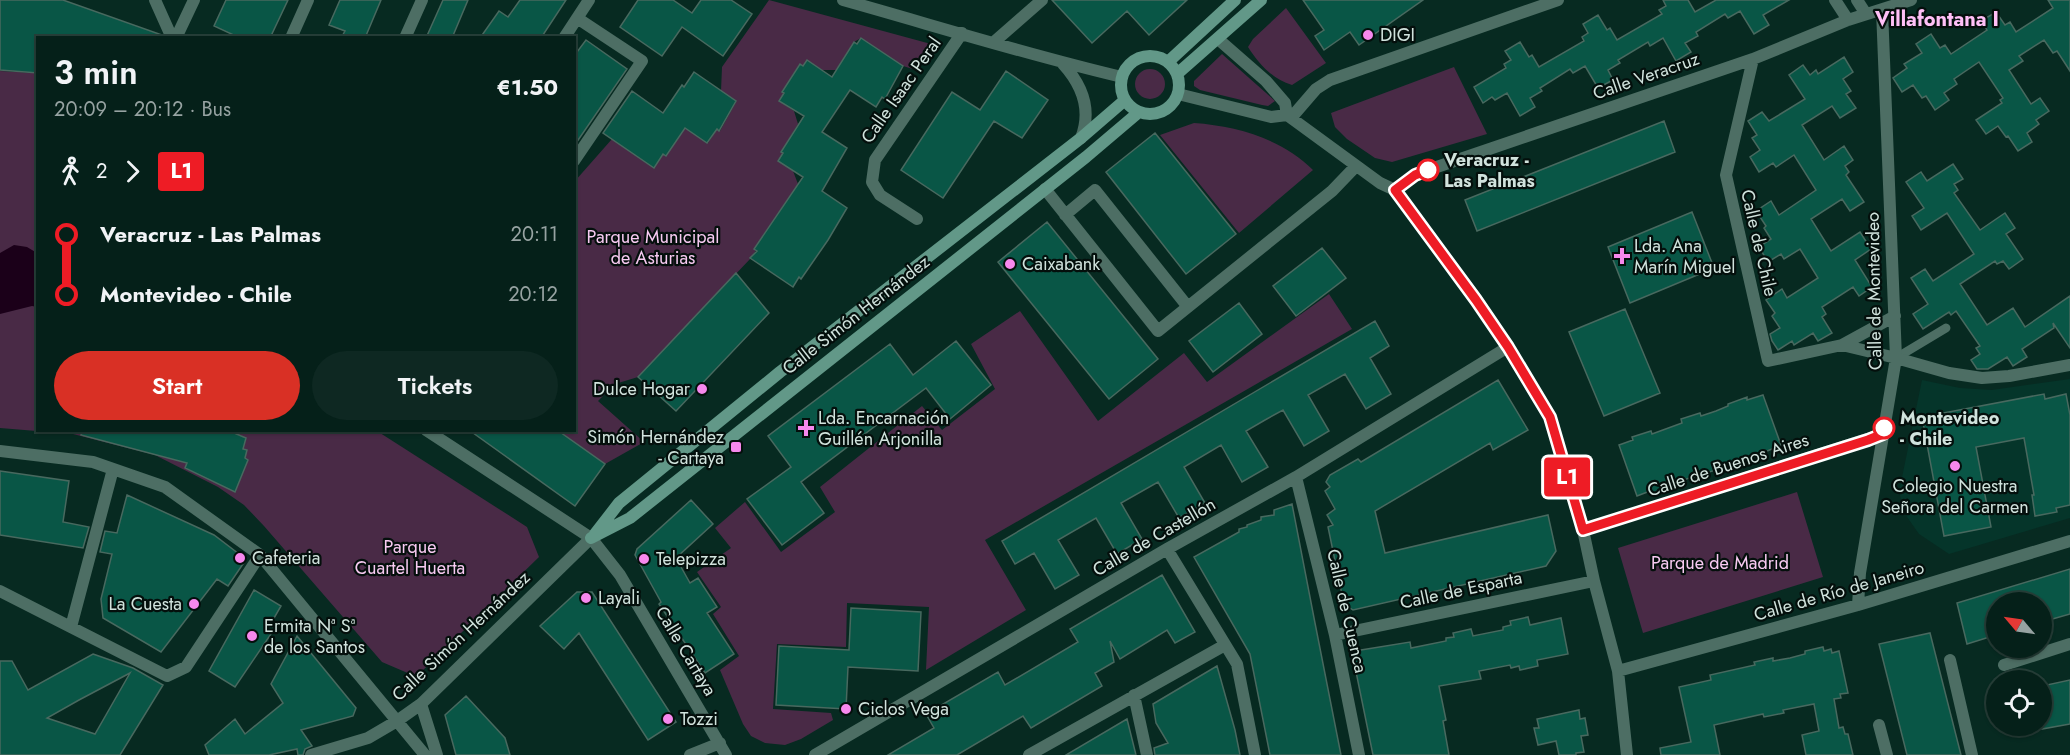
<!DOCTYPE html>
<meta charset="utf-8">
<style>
body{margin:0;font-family:Jost,sans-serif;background:#0e2822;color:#f1f3f6;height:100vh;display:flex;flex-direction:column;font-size:22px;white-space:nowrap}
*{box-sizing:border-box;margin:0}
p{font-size:20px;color:#97a3a2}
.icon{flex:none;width:33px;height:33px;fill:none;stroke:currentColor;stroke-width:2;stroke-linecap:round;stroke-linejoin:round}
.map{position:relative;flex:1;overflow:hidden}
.sheet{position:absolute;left:36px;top:36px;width:540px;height:396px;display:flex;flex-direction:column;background:#052019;border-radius:0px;box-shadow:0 2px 4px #0004,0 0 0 2px #263e38}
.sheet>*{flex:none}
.badge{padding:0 12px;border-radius:4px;font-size:21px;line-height:39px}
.needle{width:39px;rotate:299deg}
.fabs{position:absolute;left:1986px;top:592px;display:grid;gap:12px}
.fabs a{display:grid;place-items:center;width:66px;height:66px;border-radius:50%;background:#052019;box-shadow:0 2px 4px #0004,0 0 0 2px #263e38;font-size:30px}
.map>.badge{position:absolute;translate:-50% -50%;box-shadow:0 0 0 3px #fff}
.legs{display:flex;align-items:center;gap:9px;height:66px;padding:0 18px;font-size:20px}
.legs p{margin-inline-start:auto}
.overview{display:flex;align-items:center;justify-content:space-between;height:102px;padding:0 18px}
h1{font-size:33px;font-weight:600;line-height:45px}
.button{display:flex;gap:12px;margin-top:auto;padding:12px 18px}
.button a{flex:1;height:69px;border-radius:36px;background:#d93025;color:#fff;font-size:24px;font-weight:600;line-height:69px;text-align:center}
.button a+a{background:#0e2822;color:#f1f3f6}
ul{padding:0 18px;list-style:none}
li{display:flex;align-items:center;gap:21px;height:60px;font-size:22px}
li i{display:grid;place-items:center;width:9px;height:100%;margin:0 8px;background:currentColor}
li i::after{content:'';width:15px;height:15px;margin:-8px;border:4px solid;border-radius:50%;background:#052019}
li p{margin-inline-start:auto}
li:first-child i{background:linear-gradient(#0000 50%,currentColor 0)}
li:last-child i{background:linear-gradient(currentColor 50%,#0000 0)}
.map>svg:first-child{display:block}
.built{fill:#05352a}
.green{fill:#492a46}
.water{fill:#1b0019}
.building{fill:#095646;stroke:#48695f;stroke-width:1.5;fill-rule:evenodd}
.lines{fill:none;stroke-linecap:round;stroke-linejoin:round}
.lane{stroke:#4d6e64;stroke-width:9}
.street{stroke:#4d6e64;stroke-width:12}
.secondary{stroke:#629888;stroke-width:12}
.line-1-casing{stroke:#fff;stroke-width:14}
.line-1{stroke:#ee1c25;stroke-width:9}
.poi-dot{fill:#f688ed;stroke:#040f0c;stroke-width:2}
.stop-1-dot{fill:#fff;stroke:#ee1c25;stroke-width:3}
.labels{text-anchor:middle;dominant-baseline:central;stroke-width:4.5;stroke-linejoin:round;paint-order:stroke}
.poi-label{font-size:18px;fill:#d1e3dd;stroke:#040f0c;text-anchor:start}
.street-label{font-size:18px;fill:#d1e3dd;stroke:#040f0c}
.stop-label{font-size:18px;font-weight:bold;fill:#d1e3dd;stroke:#040f0c;text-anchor:start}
.park-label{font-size:18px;fill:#f8caf2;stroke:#040f0c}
.neighbourhood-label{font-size:20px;font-weight:bold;fill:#ffc0f7;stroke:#040f0c}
</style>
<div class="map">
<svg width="2070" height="755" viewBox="0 0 2070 755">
<rect width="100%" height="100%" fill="#072a21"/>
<path class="built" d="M2070,379v139l-121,36 -30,-20 -14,-20 -6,-22 23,-112 38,8 32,2z"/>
<path class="green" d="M769,0l162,44 -15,26 -13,-4 -42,-28 -7,4 -18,28h-14l-15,-10 -4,6 -4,-1 -17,27 2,1 -5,8 15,10 4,13 -17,28 2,1 -5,7 15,11 5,13 -44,65 2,1 -5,8 -113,119 -23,7 -17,17 46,41 -39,22 -48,-33 17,-1 1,-249 37,-42 42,29 9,-14 3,2 17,-30 25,17 9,-14 3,2 16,-29 -15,-11 1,-24z
M1286,8l40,55 -34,22c-20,-6 -33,-21 -44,-38l5,-8z
M1222,54l53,47 -7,5 -6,-1 -62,-15 -6,-4v-5z
M1454,67l33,67 -95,28 -17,-4 -28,-19 -12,-12 -4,-14z
M1135 84a15 15 0 1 1 30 0a15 15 0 1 1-30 0Z
M0,71l37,2 1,357 339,1 150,96 12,30 -121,118 -8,-1 -28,-12 -118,-136 -20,-21 -26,-18 -63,-32 -82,-21 -73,-6z
M1194,123c43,3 88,16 119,47l-74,63 -79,-98z
M1329,294l23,35 -367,211 41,70 -100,60 3,-63 -82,-4 -1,44 -69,-3 -4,65 58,4 2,7 -32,19 -16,6 -20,-2 -14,-7 -8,-12 -23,-54 19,-14 -26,-42 8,-7 -24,-35 34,-24 -16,-20 30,-26 36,50 54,-40 -15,-25 102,-81 20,24 53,-41 -24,-45 49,-33 78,110 86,-68 23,29z
M1797,492l26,85 -180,56 -25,-85z"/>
<path class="water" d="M14,245l13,2 10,6v54l-5,-1 -32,8v-61z"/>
<path class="building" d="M0,0h63l99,35v3h-124v35l-38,-3z
M226,0h62l-18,38h-30l-26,-12z
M340,0h41l-16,38h-24l4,-7 -16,-6z
M443,0h25l-16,38h-26z
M520,0h46l-25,38h-61l19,-27 9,6z
M638,0h35l19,13 9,-13h30l21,14 -29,42 -41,-29 -20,29 -42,-29z
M1052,0h135l-38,35 -22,-24 -35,32z
M1303,0h120l-64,45 -9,-13 -26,18 -9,-14 9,-6z
M1663,0h25l7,12 21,-12h73l-26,15 6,10 -15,9 -14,-23 -12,7 -3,-4 -29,18 2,4 -13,7 6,9 -15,9 -13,-23 -13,8 -2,-4 -30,18 2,3 -12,7 5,10 -15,8 -13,-22 -12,7 -3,-4 -30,19 2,3 -12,7 5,9 -15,9 -13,-23 -12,7 -3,-3 -9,6 -9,-16 32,-19 -2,-4 7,-4 -6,-9 15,-9 9,15 3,-2 7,12 45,-26 -2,-4 6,-4 -5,-9 15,-9 9,15 3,-2 7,12 45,-26 -3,-4 7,-4z
M2048,0h22v71l-13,-20 -4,2 -9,-13 -25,16 4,5 -14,9 22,34 9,-6 9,13 -13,9 3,4 -12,9 5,9 -14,9 -10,-15 -2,1 -8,-11 -12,8 -10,-14 26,-17 -2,-3 3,-2 -24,-36 -25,17 3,5 -13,9 5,7 -14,10 -9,-14 -4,2 -9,-13 -11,7 -9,-14 14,-10 -3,-4 18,-11 -6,-9 15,-10 9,14 5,-3 6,9 36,-24 -6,-9 15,-9 9,13 5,-3 6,10 37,-24z
M861,38l42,28 -18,33 -3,-2 -6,10 -26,-17 -28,42 25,16 -25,43 25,17 -19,32 -27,39 -2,-2 -6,10 -43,-29 7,-7 -3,-2 49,-72 -25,-16 5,-8 -2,-1 23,-36 -25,-15 5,-8 -2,-1 18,-28 3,2 4,-6 25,17 22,-35 3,2z
M586,40l41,29 -53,77v-90z
M1844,57l9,15 -10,7 8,12 -5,3 10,14 -16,10 -8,-12 -30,19 22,35 20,-14 9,14 -8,6 4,6 -3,3 18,27 -14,9 -8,-12 -31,20 20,32 29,-19 11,17 -16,11 17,27 -13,9 -6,-9 -31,20 4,7 -4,3 10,16 -14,8 -5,-8 -19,12 -2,-4 -14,9 -6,-9 -2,-7 10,-6 -8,-12 3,-3 -9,-13 16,-11 5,9 31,-20 -18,-29 -16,10 -3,-5 -13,8 -9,-15 12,-8 -7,-11 2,-2 -10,-15 15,-10 8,14 37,-25 -22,-35 -18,12 -3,-4 -14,9 -9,-15 10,-7 -8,-12 5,-3 -9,-14 14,-9 7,9 36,-22 -16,-24 14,-10 7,10 6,-5 2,4z
M1006,71l42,29 -26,38 -28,-17 -51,77 -42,-28 51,-78 28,18z
M694,72l42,29 -17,30 -2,-2 -10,14 -22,-15 -19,28 -3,-2 -9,14 -51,-35 29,-42 31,22 19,-28 2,2z
M1664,121l11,31 -198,79 -12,-31z
M1155,133l81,101 -50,40 -80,-102z
M1953,164l10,15 -9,5 4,6 -4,3 26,37 25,-17 10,15 -9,6 17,25 -14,10 -6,-8 -6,3 -2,-3 -35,23 27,41 26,-17 12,19 45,-31v52l-17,-25 1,5 -32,21 5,8 -14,9 -6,-9 -19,12h-11l-6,-9 9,-6 -4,-6 4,-2 -24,-35 -5,4 -2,-3 -26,17 -10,-15 15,-10 -17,-26 14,-9 8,12 41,-27 -27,-41 -26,17 -9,-14 12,-8 -18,-26 15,-10 6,9z
M1692,212l22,56 -84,35 -22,-56z
M1047,222l111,137 -49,40 -111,-137z
M1322,248l24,30 -50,38 -23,-30z
M736,273l33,40 -93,98 -38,-34z
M1239,303l23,31 -49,38 -24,-31z
M1625,309l35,84 -56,23 -35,-84z
M1375,321l14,25 -19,12 21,36 -25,15 -21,-35 -37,21 21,36 -25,15 -21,-36 -18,10 -19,11 22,36 -26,15 -21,-37 -37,22 21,36 -26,15 -21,-36 -37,21 21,36 -25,15 -21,-36 -38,22 21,35 -24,14 -21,-36 -19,11 -13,-23z
M956,341l35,44 -41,34 -24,-31 -125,94 23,31 -42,32 -35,-46 44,-32 -23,-31 122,-92 23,31z
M1498,380l30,50 -35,20 -3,-7 -115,68 10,42 163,-38 8,36 -10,15 -193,44 -9,-6 -16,-77 5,-2 -6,-10 8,-6 -10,-18 5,-4 -4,-5 4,-7 28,-16 3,3z
M2044,394l1,5 21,-5 4,21v90l-14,3 1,4 -22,4 -3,-21h2l-10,-57 -48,9 15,80 -47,9 -22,-119z
M1763,395l18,50 -34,15 -1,-3 -27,10v2l-49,15 1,3 -20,7 -1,-3 -13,5 -18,-51 14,-5 -1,-3 19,-6 1,3 30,-11 -1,-4 19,-6 1,3 15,-5 12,-5v-2l19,-7v3z
M82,430h145l19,8 -3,11 4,1 -2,8 3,2 -13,32 -50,-24 2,-5 -106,-28z
M469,430h88l48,34 -30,42z
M0,471l69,10 -6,41 26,5 -6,21 -83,-13z
M127,495l87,40 25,19 6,7 -17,25 -11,-7 -56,73 -58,-34 -2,-19 11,-45 -12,-2 5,-21 12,2z
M691,500l22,24 -37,34 14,25 8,-5 19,29 -10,6 27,41 -29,19 -46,-69 2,-2 -26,-47 2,-6z
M1292,504l23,119 26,132h-71l-20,-101 -56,-97 45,-25v-3l8,-2v-2l14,-5v-3l13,-2v-5z
M2070,569v45l-28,8v-19h-46v32l-29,9 -10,-41z
M1162,575l33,57 -20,11 -8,-13 -47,29 -10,-18 4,21 -19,11 7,13 -71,42 -8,-12 -66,39h-69l46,-27 -8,-14 72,-42 7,13 73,-43 -8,-13z
M254,590l27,16 -11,19 5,3 -40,59 -26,-16z
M577,592h15l84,130 -28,18 -69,-107 -15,16 -24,-23z
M851,608l70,4 -3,59 -70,-4 -2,42 -70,-4 3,-59 70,4z
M1528,617l2,8 31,-7 7,36 -31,6 1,6 -18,4 -1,-4 -8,2 -1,-3 -31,6 2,8 -42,7 7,34 -3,1 6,34h-76l-19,-93 3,-9 4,-3 49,-8 1,6 35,-7v-3l8,-1 -1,-4 18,-4 2,7 30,-6v-3l8,-2 -1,-4z
M1930,633l31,122h-54l-28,-111z
M297,636l59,72 -3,8 -52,14 11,16 -7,3 -2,6h-5l-1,-6 -28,6h-60l-4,-10 30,-26 10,15 38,-31 -12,-19z
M1823,647l1,4 7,-2 1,4 7,-2 9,42 -8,1 1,4 -7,1 5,29 4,-1 2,7h3l5,21h-47l-4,-20 17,-4 -5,-27 -31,6 1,3 -20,4 -1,-3 -49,11 6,30h-59l-1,-7 31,-6 -12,-55 32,-7 -1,-5 45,-10 -1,-3 19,-4v3l17,-3 15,-4v-3z
M93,654l40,14 30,17 -43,70h-120v-94h12l16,29zM130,673l-35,61 -48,-16 32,-18z
M1217,666l18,64 5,25h-85l-1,-7 14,-5 -12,-20 -3,-19z
M2070,680v44l-28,5v-43z
M466,696l39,42 5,17h-54l-11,-40z
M1579,710l1,9 5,-1 3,17 -7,1 3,16 -8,1v2h-17l-3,-14 -18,4 -4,-17h5l-2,-9z
M1127,719l9,36h-70z"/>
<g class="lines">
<path class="lane" d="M1896,358l50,-30"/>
<path class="street" d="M155,0l17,38
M843,0c93,26 185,55 279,77
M1835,0l13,20
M1857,0l9,14
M176,38l18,-38
M291,38l17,-38
M405,38l17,-38
M564,38l25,-38
M1218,39l48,42 19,22 2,12
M994,42l48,-42
M1753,59l-27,116 42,186 74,-16 54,13 53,15 33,5 27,-2 61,-11
M1063,64c20,22 29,46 18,74
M1178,94l93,23 16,-2 93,68 15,7 82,110 31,47 42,70 33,113 11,51 24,90 9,84
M1291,118l25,-29 14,-9 228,-80
M574,161l68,-100 -65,-43
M1045,189l113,142 174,-140 24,-25
M1395,190l20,-15 13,-5 325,-111 95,-39 63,-20
M1065,215l30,-25 93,117
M917,219l-37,-24 -8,-13 3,-22 87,-127
M1842,345l53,-29
M426,430l165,108 29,37 106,180
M0,451l93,11 72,25 95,68 165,200
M1296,477l39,158 24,120
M1583,530l300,-96
M1167,549l70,115 18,91
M0,591l167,85 19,-9 74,-112
M1858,605l2,-32 36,-215 -14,-348
M71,627l42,-158
M1335,635l259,-54
M1950,660l22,95
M2004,665l66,-21
M1618,671l240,-66 212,-64
M1134,695l13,60
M421,704l16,51
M1879,725l8,30
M311,755l57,-17 29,-17 24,-17 170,-166
M690,755l30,-12
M815,755l352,-206 129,-72 212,-130
M1029,755l196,-110"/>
<path class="secondary" d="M1121 85a29 29 0 1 1 58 0a29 29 0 1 1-58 0Z
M1168,62l67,-62
M1177,74l84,-74
M595,534l24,-31 161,-131 301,-234 44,-38
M591,538l39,-20 456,-361 53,-45"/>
</g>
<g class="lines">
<g class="line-1-casing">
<path id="line-1" d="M1428,170l-13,5 -20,15 81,110 32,47 42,70 33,113 285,-90 15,-6 1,-6"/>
</g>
<use href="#line-1" class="line-1"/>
</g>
<g class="poi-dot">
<circle cx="1368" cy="35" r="6"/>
<path d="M1619 247h6v6h6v6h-6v6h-6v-6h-6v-6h6z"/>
<circle cx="1010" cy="264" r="6"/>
<circle cx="702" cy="389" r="6"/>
<path d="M803 419h6v6h6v6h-6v6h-6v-6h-6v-6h6z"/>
<rect x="730" y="441" width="12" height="12" rx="3"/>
<circle cx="1955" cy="466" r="6"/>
<circle cx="240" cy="558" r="6"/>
<circle cx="644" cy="559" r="6"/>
<circle cx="586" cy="598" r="6"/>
<circle cx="194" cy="604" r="6"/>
<circle cx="252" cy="636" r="6"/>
<circle cx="846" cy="709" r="6"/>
<circle cx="668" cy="719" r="6"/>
</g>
<g class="stop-1-dot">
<circle cx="1428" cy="170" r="10"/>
<circle cx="1884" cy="428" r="10"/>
</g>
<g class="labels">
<g class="poi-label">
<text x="1380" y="35">DIGI</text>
<text x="1634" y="246">Lda. Ana<tspan x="1634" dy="21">Marín Miguel</tspan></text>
<text x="1022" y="264">Caixabank</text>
<text x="690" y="389" text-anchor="end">Dulce Hogar</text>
<text x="818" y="418">Lda. Encarnación<tspan x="818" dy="21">Guillén Arjonilla</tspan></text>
<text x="724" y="437" text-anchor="end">Simón Hernández<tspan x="724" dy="21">- Cartaya</tspan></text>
<text x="1955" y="486" text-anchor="middle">Colegio Nuestra<tspan x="1955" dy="21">Señora del Carmen</tspan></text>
<text x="252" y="558">Cafeteria</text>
<text x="656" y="559">Telepizza</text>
<text x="598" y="598">Layali</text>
<text x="182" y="604" text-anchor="end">La Cuesta</text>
<text x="264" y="626">Ermita Nª Sª<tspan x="264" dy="21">de los Santos</tspan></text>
<text x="858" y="709">Ciclos Vega</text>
<text x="680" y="719">Tozzi</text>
</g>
<g class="street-label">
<text transform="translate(1646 76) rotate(-19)">Calle Veracruz</text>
<text transform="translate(901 90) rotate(-55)">Calle Isaac Peral</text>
<text transform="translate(1759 243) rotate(77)">Calle de Chile</text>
<text transform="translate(1874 291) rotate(-91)">Calle de Montevideo</text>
<text transform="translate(856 315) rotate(-38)">Calle Simón Hernández</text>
<text transform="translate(1728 465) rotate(-18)">Calle de Buenos Aires</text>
<text transform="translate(1154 537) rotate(-30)">Calle de Castellón</text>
<text transform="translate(1461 590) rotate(-12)">Calle de Esparta</text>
<text transform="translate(1839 591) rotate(-16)">Calle de Río de Janeiro</text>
<text transform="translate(1347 611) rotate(77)">Calle de Cuenca</text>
<text transform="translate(461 636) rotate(-43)">Calle Simón Hernández</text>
<text transform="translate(686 651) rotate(59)">Calle Cartaya</text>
</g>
<g class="stop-label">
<text x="1444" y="160">Veracruz -<tspan x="1444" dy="21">Las Palmas</tspan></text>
<text x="1900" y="418">Montevideo<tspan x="1900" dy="21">- Chile</tspan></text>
</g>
<g class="park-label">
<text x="653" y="237">Parque Municipal<tspan x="653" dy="21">de Asturias</tspan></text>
<text x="410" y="547">Parque<tspan x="410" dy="21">Cuartel Huerta</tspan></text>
<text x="1720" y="563">Parque de Madrid</text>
</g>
<g class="neighbourhood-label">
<text x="1937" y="19">Villafontana I</text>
</g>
</g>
</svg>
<div class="fabs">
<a><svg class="needle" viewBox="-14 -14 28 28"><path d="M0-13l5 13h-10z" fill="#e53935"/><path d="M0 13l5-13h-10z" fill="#97a3a2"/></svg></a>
<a><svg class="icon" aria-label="locate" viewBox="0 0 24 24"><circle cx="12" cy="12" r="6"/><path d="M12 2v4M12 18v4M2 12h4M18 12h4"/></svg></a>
</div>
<b class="badge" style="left:1567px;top:477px;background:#ee1c25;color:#fff">L1</b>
<section class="sheet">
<div class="overview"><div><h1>3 min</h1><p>20:09 – 20:12 · Bus</p></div><b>€1.50</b></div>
<div class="legs"><svg class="icon" aria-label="walk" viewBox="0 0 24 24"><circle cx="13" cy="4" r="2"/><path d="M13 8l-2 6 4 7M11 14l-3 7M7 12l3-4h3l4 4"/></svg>2<svg class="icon" aria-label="forward" viewBox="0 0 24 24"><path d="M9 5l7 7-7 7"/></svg><b class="badge" style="background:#ee1c25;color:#fff">L1</b></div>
<ul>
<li><i style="color:#ee1c25"></i><b>Veracruz - Las Palmas</b><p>20:11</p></li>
<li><i style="color:#ee1c25"></i><b>Montevideo - Chile</b><p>20:12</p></li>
</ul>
<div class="button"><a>Start</a><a>Tickets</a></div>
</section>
</div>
